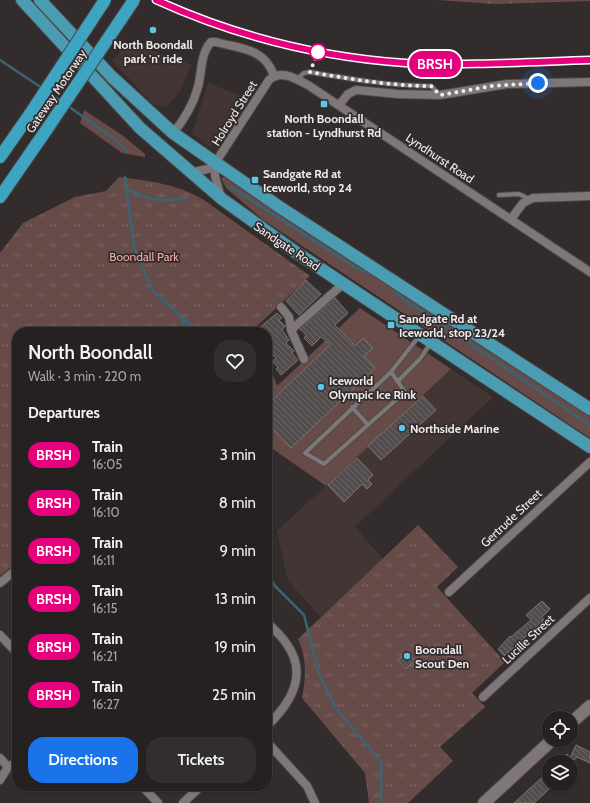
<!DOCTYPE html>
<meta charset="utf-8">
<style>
body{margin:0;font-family:Cabin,sans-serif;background:#322e2e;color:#f1f3f6;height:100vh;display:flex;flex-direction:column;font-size:15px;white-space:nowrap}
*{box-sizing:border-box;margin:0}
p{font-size:13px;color:#a4a3a5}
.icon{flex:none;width:22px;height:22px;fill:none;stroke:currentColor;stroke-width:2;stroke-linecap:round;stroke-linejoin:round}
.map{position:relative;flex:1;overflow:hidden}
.panel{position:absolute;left:12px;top:327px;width:260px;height:464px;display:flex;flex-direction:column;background:#262121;border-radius:16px;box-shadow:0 1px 3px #0004,0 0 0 1px #423e3f}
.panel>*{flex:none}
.badge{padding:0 8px;border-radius:13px;font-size:14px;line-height:26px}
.controls{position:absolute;left:542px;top:711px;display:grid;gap:8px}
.controls a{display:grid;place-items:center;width:36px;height:36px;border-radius:50%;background:#262121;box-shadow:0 1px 3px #0004,0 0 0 1px #423e3f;font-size:20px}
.you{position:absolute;width:20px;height:20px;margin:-10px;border:3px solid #fff;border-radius:50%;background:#1a73e8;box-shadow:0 0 0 6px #1a73e833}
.map>.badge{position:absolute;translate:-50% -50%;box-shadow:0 0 0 2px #fff}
h2{padding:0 16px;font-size:15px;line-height:36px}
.round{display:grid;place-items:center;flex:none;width:42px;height:42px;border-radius:16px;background:#322e2e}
.overview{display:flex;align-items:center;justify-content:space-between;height:68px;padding:0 16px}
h1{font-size:19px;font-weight:600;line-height:30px}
.primary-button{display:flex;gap:8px;margin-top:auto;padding:8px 16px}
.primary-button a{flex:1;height:46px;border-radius:16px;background:#1a73e8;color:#fff;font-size:16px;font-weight:600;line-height:46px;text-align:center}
.primary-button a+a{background:#322e2e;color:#f1f3f6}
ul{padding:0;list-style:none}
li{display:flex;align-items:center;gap:12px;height:48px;padding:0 16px}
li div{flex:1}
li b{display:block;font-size:15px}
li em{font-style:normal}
li .badge{min-width:44px;font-weight:700;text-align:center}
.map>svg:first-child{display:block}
.built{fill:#423534}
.green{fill:#664b49}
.forest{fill:url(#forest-firs)}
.park{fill:url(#park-tufts)}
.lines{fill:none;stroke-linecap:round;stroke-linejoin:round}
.stream{stroke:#3a6573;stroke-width:2.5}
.building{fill:url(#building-back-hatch);stroke:#797271}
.service-casing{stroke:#4d4948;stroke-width:6}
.minor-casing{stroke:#4d4948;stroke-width:10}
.secondary-casing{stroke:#4d4948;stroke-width:14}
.trunk-casing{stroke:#4d4948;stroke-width:14}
.motorway-casing{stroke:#4d4948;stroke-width:14}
.service{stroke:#7f7777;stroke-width:4}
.minor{stroke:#7f7777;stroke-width:8}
.secondary{stroke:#7f7777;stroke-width:12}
.trunk{stroke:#4a9cb3;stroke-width:12}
.motorway{stroke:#3da5c2;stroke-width:12}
.rail{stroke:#c1bcbc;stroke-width:2.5;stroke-dasharray:2 4;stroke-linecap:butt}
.motorway-bridge-casing{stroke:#4d4948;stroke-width:14;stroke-linecap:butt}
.motorway-bridge{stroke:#3da5c2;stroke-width:12}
.line-casing{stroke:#fff;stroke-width:9}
.line{stroke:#e6007e;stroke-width:6}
.walk{stroke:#f0eceb;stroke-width:4;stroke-dasharray:0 7.2}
.poi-dot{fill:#5bc7e7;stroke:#332c2c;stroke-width:1.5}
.stop-dot{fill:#fff;stroke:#e6007e;stroke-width:2}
.labels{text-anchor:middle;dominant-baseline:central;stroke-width:3.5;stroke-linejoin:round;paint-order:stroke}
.poi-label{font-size:12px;font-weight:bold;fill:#f0eceb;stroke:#332c2c;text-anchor:start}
.street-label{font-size:12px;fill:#f0eceb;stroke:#332c2c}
.park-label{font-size:12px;fill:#f2aca7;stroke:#332c2c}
</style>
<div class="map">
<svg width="590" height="803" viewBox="0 0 590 803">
<defs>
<pattern id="forest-firs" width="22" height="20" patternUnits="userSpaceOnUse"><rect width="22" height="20" fill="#664b49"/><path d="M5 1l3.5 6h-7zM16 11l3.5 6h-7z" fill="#7c6563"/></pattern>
<pattern id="park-tufts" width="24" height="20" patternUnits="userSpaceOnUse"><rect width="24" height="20" fill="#664b49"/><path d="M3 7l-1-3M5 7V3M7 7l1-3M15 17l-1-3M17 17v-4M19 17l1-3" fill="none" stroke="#7c6563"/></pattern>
<pattern id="building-back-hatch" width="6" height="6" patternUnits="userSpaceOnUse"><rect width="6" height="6" fill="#534c4c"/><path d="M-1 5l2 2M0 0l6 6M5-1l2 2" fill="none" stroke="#6c6666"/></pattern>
</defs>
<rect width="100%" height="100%" fill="#332c2c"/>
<path class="built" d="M129,42l63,23 -12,26 -12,15 -6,1 -9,-3 -41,-43z
M208,83l36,14 -34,50 -18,-13z
M451,369l42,28 -138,130 28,32 -62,58 -33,-36 -11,-50z"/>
<path class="green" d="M84,110l38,25 23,19v3l-23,-4 -42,-30z
M224,177l10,2 356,234v25l-328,-219 -36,-31 -5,-10z
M360,308l91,61 -125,117 -59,-41v-84l10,25z"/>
<path class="forest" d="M437,0h153v1l-95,3z"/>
<path class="park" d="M119,177c31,4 58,7 85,23l106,76 -56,53 1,3h-238v230l-17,14v-323l23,-30 52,-26 31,-6z
M267,361l10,25 -10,10z
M418,525l40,42 -21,20 68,75 -33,31 13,14 -45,40 13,14 -45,42h-39l-4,-30 -63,-75c4,-22 5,-39 -4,-59z"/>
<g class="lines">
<path class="stream" d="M0,60l42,28
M48,92l14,10
M68,106l49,35 10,11
M125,177l9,70 18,43 46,42
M231,187l125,81c16,5 34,14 44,29 64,42 127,85 190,128
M126,189c24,11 34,14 60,9
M183,319l1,13
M267,570l7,15 30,30 15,59 16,33 46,55v41"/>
</g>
<path class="building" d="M306,280l15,14 -22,21 -13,-14z
M335,298l13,15 -13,12 20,21 8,-8 10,10 -9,8 11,12 -84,80 -24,-25v-18l63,-60 -9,-8 -9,9 -8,-8 2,-3 -6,-6z
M277,313l5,5 -3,2 6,6 -3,4 7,10 -3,3 8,8 -2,2 6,7 -17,15 -5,-6 2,-2 -5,-5 3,-4 -9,-10 4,-4 -4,-4v-8h-4l-4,-4z
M423,396l13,14 -55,50 -13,-14z
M357,458l16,17 -5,5 4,4 -5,5 -5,-5 -18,18 -16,-17z
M542,601l8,8 -8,8 2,3 -40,36 -6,-7 12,-13 1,1 20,-17 -5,-5z
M407,652l8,8 -9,9 -8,-9z
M576,745l14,7v11l-13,-6 -6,6 -13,-1 9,-8 3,4z
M549,771v13h5l-10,10 -10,9h-20z"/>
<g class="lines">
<g class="service-casing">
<path id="service" d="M297,79l7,-6 6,-1c40,7 81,14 121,14l8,8
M499,195l20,-1 10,5
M391,372l14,20 -81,72 -19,-11z
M391,372l29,-37
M398,381l22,-22 10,-15
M352,407l16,18"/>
</g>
<g class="minor-casing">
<path id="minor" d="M339,105l9,-11 8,-4 42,4 42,1 67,-11 83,-2
M173,133c12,-14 20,-28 25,-46 4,-14 2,-33 13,-45h5c25,7 49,6 58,34
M216,164l-1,12 6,22
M190,173l22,-5 57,-88c13,-11 27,-1 39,5l282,187
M511,219l12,-16 10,-5 57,-2
M281,307l8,10 2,13
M304,359l-13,-29 52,-46
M0,583l17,-14
M449,592l141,-130
M267,622c6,7 14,13 19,21 23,31 5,60 -19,83
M0,635l17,18
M483,697l107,-99
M267,742l40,44 8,17
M0,758l8,9
M0,780l8,-13 9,-5
M142,786l16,17
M183,803l18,-17"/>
</g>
<g class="secondary-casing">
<path id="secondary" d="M571,723l19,-17
M484,803l68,-63"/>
</g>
<g class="trunk-casing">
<path id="trunk" d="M22,0l118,128 82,71 75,54 293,194
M40,0l72,77 61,56 105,73 312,203"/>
</g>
<g class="motorway-casing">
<path id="motorway" d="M0,157l30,-43
M0,197l47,-68"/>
</g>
<use href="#service" class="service"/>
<use href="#minor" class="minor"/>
<use href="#secondary" class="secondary"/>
<use href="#trunk" class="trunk"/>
<use href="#motorway" class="motorway"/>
<path class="rail" d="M156,0c79,36 163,57 249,62 61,4 124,0 185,-2"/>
<g class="motorway-bridge-casing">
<path id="motorway-bridge" d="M30,114l75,-114
M47,129l87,-129"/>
</g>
<use href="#motorway-bridge" class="motorway-bridge"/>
</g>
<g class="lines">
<g class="line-casing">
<path id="line" d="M156,0c79,36 163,57 249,63 61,3 124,-1 185,-3"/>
</g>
<use href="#line" class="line"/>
<path class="walk" d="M318,52l-8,20c40,7 81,14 121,14l9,9 52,-9 46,-3"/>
</g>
<g class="poi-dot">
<circle cx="153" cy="30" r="4"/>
<rect x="320" y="100" width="8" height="8" rx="2"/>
<rect x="251" y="176" width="8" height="8" rx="2"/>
<rect x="387" y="321" width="8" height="8" rx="2"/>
<circle cx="321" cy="387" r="4"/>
<circle cx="402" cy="428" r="4"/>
<circle cx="407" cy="656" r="4"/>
</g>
<circle class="stop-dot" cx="318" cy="52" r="8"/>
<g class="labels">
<g class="poi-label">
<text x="153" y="44" text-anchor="middle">North Boondall<tspan x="153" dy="14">park 'n' ride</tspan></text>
<text x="324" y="118" text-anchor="middle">North Boondall<tspan x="324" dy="14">station - Lyndhurst Rd</tspan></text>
<text x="263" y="173">Sandgate Rd at<tspan x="263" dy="14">Iceworld, stop 24</tspan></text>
<text x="399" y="318">Sandgate Rd at<tspan x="399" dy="14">Iceworld, stop 23/24</tspan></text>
<text x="329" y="380">Iceworld<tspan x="329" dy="14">Olympic Ice Rink</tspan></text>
<text x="410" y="428">Northside Marine</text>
<text x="415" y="649">Boondall<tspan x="415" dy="14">Scout Den</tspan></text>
</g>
<g class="street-label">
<text transform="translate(56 91) rotate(-56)">Gateway Motorway</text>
<text transform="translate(234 113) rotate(-58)">Holroyd Street</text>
<text transform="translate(440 158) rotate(34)">Lyndhurst Road</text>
<text transform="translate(287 246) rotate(34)">Sandgate Road</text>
<text transform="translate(511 518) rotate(-43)">Gertrude Street</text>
<text transform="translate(528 639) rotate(-43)">Lucille Street</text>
</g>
<g class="park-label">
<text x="144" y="256">Boondall Park</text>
</g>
</g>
</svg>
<div class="controls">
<a><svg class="icon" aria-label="locate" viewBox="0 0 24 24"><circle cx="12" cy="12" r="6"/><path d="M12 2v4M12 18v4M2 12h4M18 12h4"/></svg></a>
<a><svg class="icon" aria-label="layers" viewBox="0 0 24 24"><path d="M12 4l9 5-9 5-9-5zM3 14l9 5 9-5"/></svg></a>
</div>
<div class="you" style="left:538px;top:83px"></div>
<b class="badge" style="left:435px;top:64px;background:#e6007e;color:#fff">BRSH</b>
<section class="panel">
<div class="overview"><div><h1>North Boondall</h1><p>Walk · 3 min · 220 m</p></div><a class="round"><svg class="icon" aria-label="heart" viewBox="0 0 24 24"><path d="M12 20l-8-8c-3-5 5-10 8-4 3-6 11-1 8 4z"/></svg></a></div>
<h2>Departures</h2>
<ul>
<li><span class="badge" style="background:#e6007e;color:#fff">BRSH</span><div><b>Train</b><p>16:05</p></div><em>3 min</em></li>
<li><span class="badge" style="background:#e6007e;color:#fff">BRSH</span><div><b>Train</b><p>16:10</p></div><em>8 min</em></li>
<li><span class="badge" style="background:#e6007e;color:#fff">BRSH</span><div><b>Train</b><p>16:11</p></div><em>9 min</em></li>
<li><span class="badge" style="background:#e6007e;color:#fff">BRSH</span><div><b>Train</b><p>16:15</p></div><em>13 min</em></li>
<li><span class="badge" style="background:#e6007e;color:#fff">BRSH</span><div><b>Train</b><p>16:21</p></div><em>19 min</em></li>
<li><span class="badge" style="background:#e6007e;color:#fff">BRSH</span><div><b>Train</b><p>16:27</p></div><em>25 min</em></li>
</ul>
<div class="primary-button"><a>Directions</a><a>Tickets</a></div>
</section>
</div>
